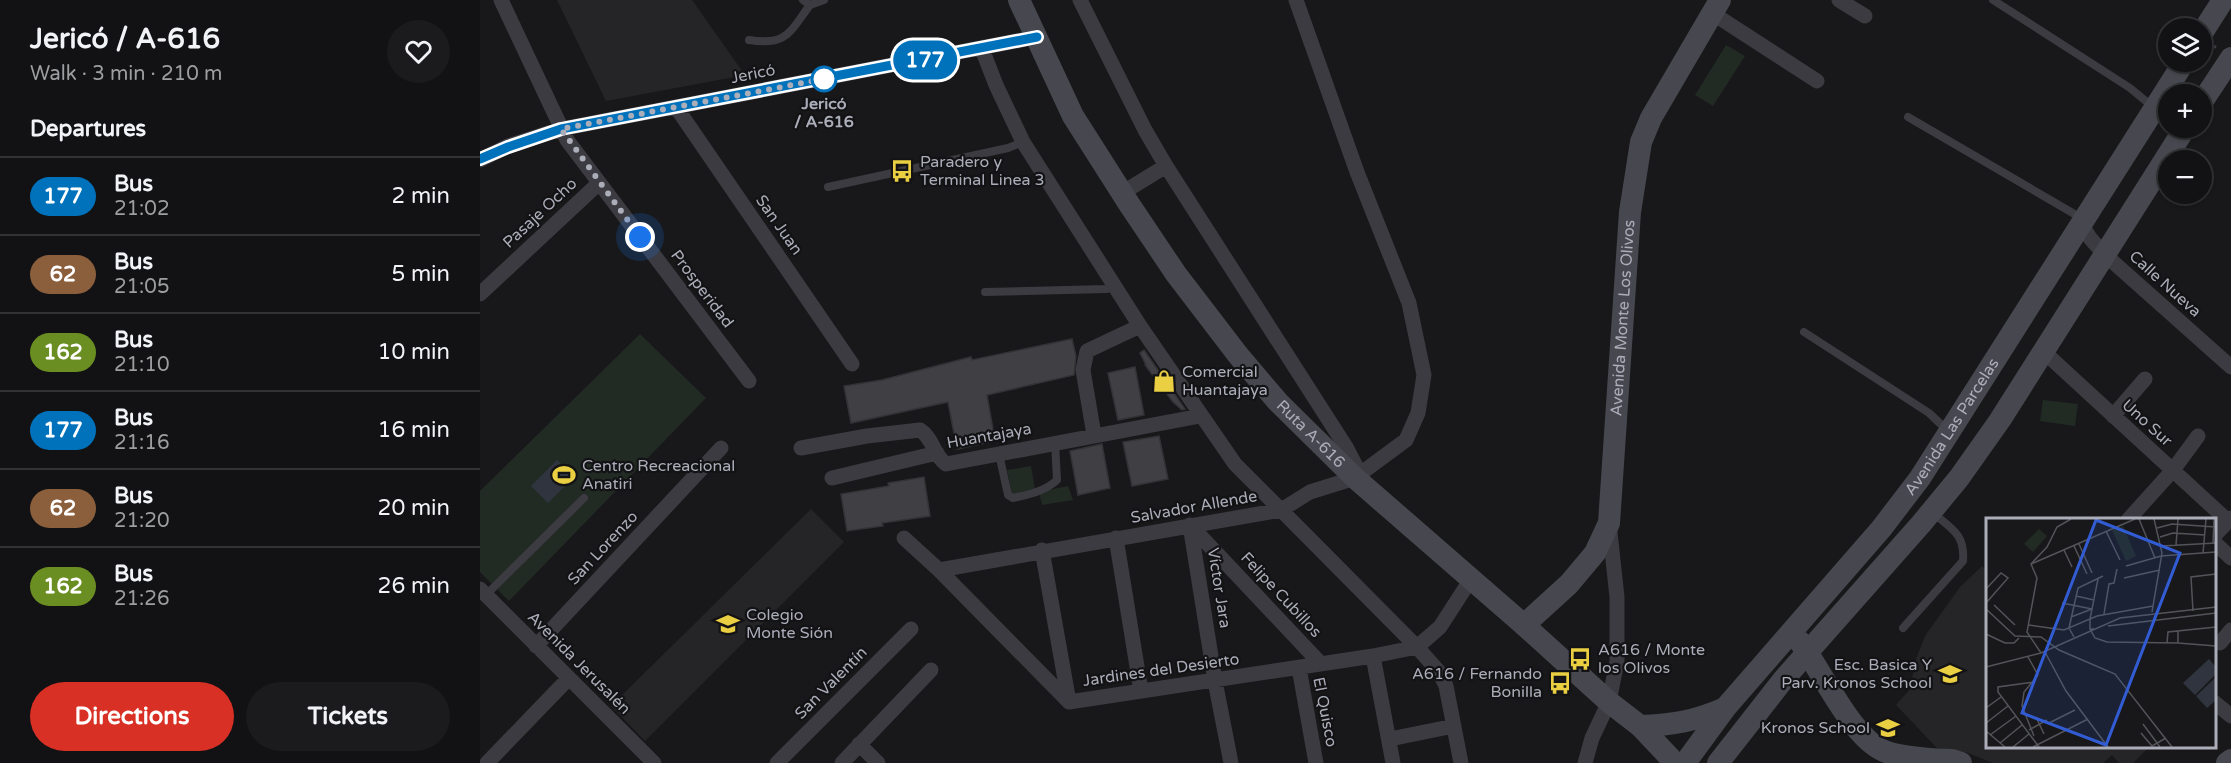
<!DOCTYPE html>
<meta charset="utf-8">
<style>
body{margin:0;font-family:"Varela Round",sans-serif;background:#1b1b1d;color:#f1f3f6;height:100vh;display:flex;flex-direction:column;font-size:22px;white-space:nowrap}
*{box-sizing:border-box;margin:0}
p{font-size:20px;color:#9c9ea0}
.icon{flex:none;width:33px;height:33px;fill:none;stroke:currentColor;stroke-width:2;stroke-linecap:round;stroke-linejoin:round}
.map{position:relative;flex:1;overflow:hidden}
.sheet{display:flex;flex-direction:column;background:#121214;width:480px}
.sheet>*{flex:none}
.badge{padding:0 12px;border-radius:20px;font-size:21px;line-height:39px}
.controls{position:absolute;left:1678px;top:18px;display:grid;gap:12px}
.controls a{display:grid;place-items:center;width:54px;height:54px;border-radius:50%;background:#121214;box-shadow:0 2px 4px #0004,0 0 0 2px #313234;font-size:30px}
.you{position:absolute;width:30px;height:30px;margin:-15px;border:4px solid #fff;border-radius:50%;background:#1a73e8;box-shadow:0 0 0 9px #1a73e833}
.map>.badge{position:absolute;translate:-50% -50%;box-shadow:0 0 0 3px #fff}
h2{padding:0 30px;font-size:22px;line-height:54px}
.round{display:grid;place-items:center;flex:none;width:63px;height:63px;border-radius:32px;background:#1b1b1d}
.head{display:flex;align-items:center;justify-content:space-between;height:102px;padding:0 30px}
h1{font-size:28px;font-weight:700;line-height:45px}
.button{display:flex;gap:12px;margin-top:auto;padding:12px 30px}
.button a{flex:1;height:69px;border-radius:36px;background:#d93025;color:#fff;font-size:24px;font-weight:700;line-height:69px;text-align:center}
.button a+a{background:#1b1b1d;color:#f1f3f6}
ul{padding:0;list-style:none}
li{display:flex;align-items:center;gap:18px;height:78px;padding:0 30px;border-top:2px solid #313234}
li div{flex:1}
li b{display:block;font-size:22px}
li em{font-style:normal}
li .badge{min-width:66px;font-weight:700;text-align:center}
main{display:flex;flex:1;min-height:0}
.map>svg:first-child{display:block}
.built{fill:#252427}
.green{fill:#222a24}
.water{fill:#2f343e}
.building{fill:#404044;stroke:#333236;stroke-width:1.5}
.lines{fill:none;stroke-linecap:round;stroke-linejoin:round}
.path{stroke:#3f4046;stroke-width:2;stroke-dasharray:3 4.5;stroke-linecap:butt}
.lane{stroke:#3b3b41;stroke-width:8}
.street{stroke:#3b3b41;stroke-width:15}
.secondary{stroke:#47484f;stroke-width:22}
.line-casing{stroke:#fff;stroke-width:14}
.line{stroke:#0072bc;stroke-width:9}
.walk{stroke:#abadb9;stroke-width:6;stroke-dasharray:0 10.8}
.stop-dot{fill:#fff;stroke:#0072bc;stroke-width:3}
.labels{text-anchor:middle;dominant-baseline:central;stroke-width:4.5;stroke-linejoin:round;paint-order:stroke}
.street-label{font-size:16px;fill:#abadb9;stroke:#131315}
.stop-label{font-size:16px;font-weight:bold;fill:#abadb9;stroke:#131315}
.poi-label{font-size:16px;fill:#abadb9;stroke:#131315;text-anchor:start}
.inset-road{fill:none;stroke:#53545a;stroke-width:1.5}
.view{fill:#325cd3;fill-opacity:0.15;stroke:#325cd3;stroke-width:3}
.inset-edge{fill:none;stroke:#abadb9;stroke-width:3}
</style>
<main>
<section class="sheet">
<div class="head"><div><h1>Jericó / A-616</h1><p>Walk · 3 min · 210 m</p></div><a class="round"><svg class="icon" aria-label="heart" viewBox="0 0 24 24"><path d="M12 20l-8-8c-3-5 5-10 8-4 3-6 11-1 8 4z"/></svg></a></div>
<h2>Departures</h2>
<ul>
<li><span class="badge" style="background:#0072bc;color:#fff">177</span><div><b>Bus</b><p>21:02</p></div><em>2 min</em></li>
<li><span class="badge" style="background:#8b5e3c;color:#fff">62</span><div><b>Bus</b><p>21:05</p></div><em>5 min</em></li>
<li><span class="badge" style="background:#6b8e23;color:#fff">162</span><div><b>Bus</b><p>21:10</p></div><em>10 min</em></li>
<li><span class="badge" style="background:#0072bc;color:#fff">177</span><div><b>Bus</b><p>21:16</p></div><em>16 min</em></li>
<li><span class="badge" style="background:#8b5e3c;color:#fff">62</span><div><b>Bus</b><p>21:20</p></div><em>20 min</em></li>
<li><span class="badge" style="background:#6b8e23;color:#fff">162</span><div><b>Bus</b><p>21:26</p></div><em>26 min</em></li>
</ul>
<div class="button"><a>Directions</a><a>Tickets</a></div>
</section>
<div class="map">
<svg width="1751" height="763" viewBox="0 0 1751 763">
<rect width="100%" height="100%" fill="#18181a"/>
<path class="built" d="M77,0h135l53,75 -139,26z
M331,509l33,33 -199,199 -34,-35z
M1502,566l6,6v174l161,1 -16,16h-14l-7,-8 -9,8h-110l-25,-10 -31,-5 -41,-43 14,-16 6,-30 9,-23 35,-49z"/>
<path class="green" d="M1246,45l19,11 -32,50 -18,-11z
M160,334l66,64 -197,203 -29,-29v-81z
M1563,400l35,4 -3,22 -35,-5z
M551,466l4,23 -23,6 -5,-25z
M588,486l5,14 -31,5 -3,-13z"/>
<path class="water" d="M77,460l17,17 -26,26 -17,-17z"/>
<path class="building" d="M592,339l4,17 -2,19 -87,20 8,46 -38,8 -9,-47 -97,21 -7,-37 38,-6 89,-23 1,3z
M664,350l41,59 -3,1 -9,-8 -28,-37h1l-6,-12z
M655,367l9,48 -26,5 -10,-47z
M679,436l9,43 -36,7 -9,-44z
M622,444l8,44 -32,7 -8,-44z
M444,477l6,39 -48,7 1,3 -36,5 -6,-37 48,-8 -1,-3z"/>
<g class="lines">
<path class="path" d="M1722,67l15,-23"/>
<path class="lane" d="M323,0l7,5 14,-5
M1513,0l137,88 23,19
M269,40c38,6 40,-7 61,-35
M1428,117l175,102
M348,187l180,-39 15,-6
M505,292l121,-3 9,-2
M1324,332l125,81 19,18
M519,454l9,41 5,3c14,-3 33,-7 44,-18l-2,-37
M6,595l98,-97
M1423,628l60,-67c2,-27 -11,-32 -30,-48"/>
<path class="street" d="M21,0l66,140 182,241
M816,0l61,172 52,131 15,72 -6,38 -12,27 -46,34
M1359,0l26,16
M1232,13l105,68
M502,49l14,36 27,57 117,184 95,138 46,46 29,-18 45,-14 5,-4 -14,-27 -180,-281 -21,-36 -65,-130
M196,107l176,257
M0,160l28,-14 53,-17 476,-92
M642,193l44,-27
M1601,223l9,15 14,16 127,113
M0,294l119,-111
M1563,351l185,170
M1633,416l32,-37
M614,435l-11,-65 4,-19 53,-25
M321,448l66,-12 53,-6c13,8 14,26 26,34l254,-48
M352,478l105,-25
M1648,520l45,-50 25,-34
M710,525l25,156 16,82
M710,525l131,139
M1734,536l17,-18
M424,538l35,32 130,132 304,-46 44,-9 23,-20 31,-48
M636,538l25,153
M1734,542l17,16
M562,550l27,152
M459,570l342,-60 136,137 22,25 7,14 15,77
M0,589l174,174
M1740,643l11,-13
M56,646l185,-198
M893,656l20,107
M819,668l17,95
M1734,702l17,14
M910,739l64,-13
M379,744l19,19
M7,763l82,-85
M297,763l134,-134
M362,763l89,-93
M1105,763l7,-25 17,-36 8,-41v-64l-8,-74"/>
<g class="secondary">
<path id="s1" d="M539,0l54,116 56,88 47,70 62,81 40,47 77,76 169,147 85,77 31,24 35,37"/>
<path d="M1722,33l21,-33"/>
<path d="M1722,102l29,-44"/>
<path id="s2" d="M1044,625l45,-41 26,-31 14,-30 21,-311 11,-70 10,-24 69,-118"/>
<path d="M1320,642c22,29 51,95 84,109 14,6 52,9 68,9l9,3"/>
<path d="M1160,726c33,-1 55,-5 85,-18"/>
<path id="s3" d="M1205,763l41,-56 155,-178 39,-51 264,-416"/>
<path d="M1238,763l65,-83 138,-156 38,-46 41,-58 185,-292"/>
<path d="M1747,763l4,-3"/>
</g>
</g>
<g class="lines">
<g class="line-casing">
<path id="line" d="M0,159l28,-12 53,-18 476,-92"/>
</g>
<use href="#line" class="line"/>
<path class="walk" d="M160,237l-79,-108 268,-51 -5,1"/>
</g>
<defs>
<g id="bus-bare" transform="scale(1.8)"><path d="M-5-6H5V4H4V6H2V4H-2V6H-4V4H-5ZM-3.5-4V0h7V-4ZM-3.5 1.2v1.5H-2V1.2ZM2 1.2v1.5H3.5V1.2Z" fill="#e9cf41" stroke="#131315" stroke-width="2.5" paint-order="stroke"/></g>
<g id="shop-bare" transform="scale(1.8)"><path d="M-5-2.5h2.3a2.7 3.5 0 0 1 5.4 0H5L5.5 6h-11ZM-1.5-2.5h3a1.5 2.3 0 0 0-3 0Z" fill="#e9cf41" stroke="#131315" stroke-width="2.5" paint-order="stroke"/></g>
<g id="stadium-bare" transform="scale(1.8)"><path d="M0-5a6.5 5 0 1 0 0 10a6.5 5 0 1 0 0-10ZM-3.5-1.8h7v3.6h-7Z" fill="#e9cf41" stroke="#131315" stroke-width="2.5" paint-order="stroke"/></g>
<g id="school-bare" transform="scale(1.8)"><path d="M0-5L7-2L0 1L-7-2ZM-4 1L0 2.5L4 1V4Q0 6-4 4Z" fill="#e9cf41" stroke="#131315" stroke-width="2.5" paint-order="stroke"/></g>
</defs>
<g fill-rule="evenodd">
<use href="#bus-bare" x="422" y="171"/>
<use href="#shop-bare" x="684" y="381"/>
<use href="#stadium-bare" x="84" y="475"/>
<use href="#school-bare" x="248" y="624"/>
<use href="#bus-bare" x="1100" y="659"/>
<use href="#school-bare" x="1470" y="674"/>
<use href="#bus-bare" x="1080" y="683"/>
<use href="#school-bare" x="1408" y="728"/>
</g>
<circle class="stop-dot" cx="344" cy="79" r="12"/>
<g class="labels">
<g class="street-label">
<text transform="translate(273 74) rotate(-11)">Jericó</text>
<text transform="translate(60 213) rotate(-43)">Pasaje Ocho</text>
<text transform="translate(299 225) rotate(55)">San Juan</text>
<text transform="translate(1685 284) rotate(42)">Calle Nueva</text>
<text transform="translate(222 289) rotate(53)">Prosperidad</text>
<text stroke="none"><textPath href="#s2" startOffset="340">Avenida Monte Los Olivos</textPath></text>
<text transform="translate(1667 423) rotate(42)">Uno Sur</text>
<text stroke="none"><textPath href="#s3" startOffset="430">Avenida Las Parcelas</textPath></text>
<text stroke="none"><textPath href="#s1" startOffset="526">Ruta A-616</textPath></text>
<text transform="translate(509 436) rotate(-10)">Huantajaya</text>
<text transform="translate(714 507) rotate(-10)">Salvador Allende</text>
<text transform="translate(123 548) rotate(-47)">San Lorenzo</text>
<text transform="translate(739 588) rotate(81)">Víctor Jara</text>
<text transform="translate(801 595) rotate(47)">Felipe Cubillos</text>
<text transform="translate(99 663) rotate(45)">Avenida Jerusalén</text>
<text transform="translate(681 670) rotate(-8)">Jardines del Desierto</text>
<text transform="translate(351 683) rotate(-45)">San Valentín</text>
<text transform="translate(845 712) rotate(79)">El Quisco</text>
</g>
<g class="stop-label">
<text x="344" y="104">Jericó<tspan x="344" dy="18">/ A-616</tspan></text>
</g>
<g class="poi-label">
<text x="440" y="162">Paradero y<tspan x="440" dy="18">Terminal Linea 3</tspan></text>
<text x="702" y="372">Comercial<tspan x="702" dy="18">Huantajaya</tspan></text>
<text x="102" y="466">Centro Recreacional<tspan x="102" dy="18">Anatiri</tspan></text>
<text x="266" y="615">Colegio<tspan x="266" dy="18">Monte Sión</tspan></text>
<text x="1118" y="650">A616 / Monte<tspan x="1118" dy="18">los Olivos</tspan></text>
<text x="1452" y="665" text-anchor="end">Esc. Basica Y<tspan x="1452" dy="18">Parv. Kronos School</tspan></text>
<text x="1062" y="674" text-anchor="end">A616 / Fernando<tspan x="1062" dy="18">Bonilla</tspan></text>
<text x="1390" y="728" text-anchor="end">Kronos School</text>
</g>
</g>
<g transform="translate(1506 518)">
<rect width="230" height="230" fill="#18181a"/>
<path d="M137,8l13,30 -10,5 -14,-31zM53,11l8,7 -14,16 -9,-8z" fill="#222a24"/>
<path d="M223,141l6,7v9l-20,20 -12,-12zM229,160v23l-8,7 -11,-12z" fill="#2f343e"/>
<path class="inset-road" d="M153,1l16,39M171,10l15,-4 44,3M120,13l14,29M174,19l13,-4 32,2M227,25l1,-24M93,26l13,29M190,27l2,-26M88,28l13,28M176,28l54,-3M78,32l8,17M217,35l3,-34M45,46l16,-17 10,-20 14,-8M140,48l35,-10 55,-4M138,60l36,-8M0,71l15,-16 7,5 -22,25M90,78l18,4M76,85l30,6M8,87l21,20M0,91l29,27 26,1 18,13 56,24 57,73M207,93l-2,-34 25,-3M166,94l10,-59 -8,-34M118,96l5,-30 5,-1 3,-14M85,99l21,-8M43,107l35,5 26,-11 8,-40M122,108l108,-13M104,111l5,9 12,4 71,1v-12M108,111h-4v-10l7,-3 56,-10M0,116l19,9h9l5,-5M88,119l-5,-9 9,-40 25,-12M181,125l1,-11 48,-5M192,125l38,3M59,134l21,39 42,56M55,135l-14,-21 10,-54 -6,-14 104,-45M42,139l10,18M0,149l55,-14 79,-35 96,-11M48,164l-36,5v5l41,55M0,190l15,-11M50,199l8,17M0,205l22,-17M63,205l26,-13M157,206l17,23M43,212l18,-10M0,213l19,16M155,215l11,13 14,-8M4,217l26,-19M48,218l-12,-30 2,-14 14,-17M14,225l22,-18M27,229l16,-13M47,229l55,-28"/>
<path class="view" d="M110,2l84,33 -74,192 -84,-32z"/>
<rect width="230" height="230" class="inset-edge"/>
</g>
</svg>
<div class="controls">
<a><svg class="icon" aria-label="layers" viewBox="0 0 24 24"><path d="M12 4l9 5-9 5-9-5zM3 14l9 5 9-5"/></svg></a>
<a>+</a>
<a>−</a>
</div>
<div class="you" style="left:160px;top:237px"></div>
<b class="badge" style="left:445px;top:60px;background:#0072bc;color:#fff">177</b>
</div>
</main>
